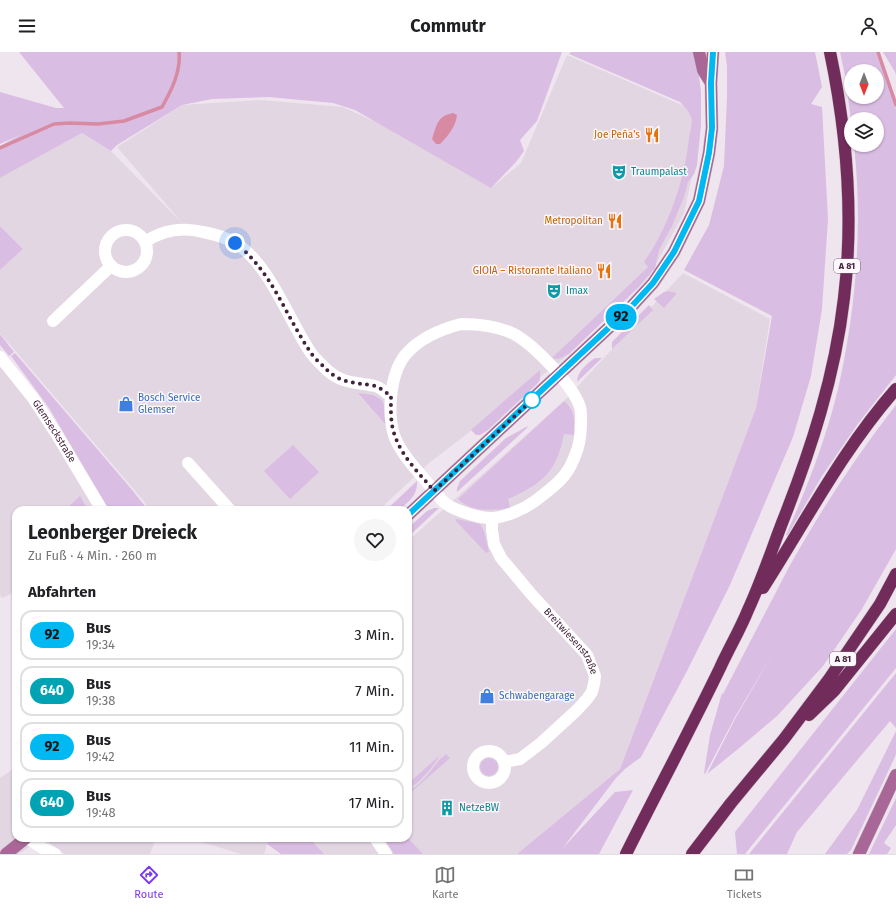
<!DOCTYPE html>
<html lang="de">
<meta charset="utf-8">
<style>
body{margin:0;font-family:"Fira Sans",sans-serif;background:#f6f6f6;color:#202124;height:100vh;display:flex;flex-direction:column;font-size:15px;white-space:nowrap}
*{box-sizing:border-box;margin:0}
p{font-size:13px;color:#757577}
.icon{flex:none;width:22px;height:22px;fill:none;stroke:currentColor;stroke-width:2;stroke-linecap:round;stroke-linejoin:round}
.map{position:relative;flex:1;overflow:hidden}
.panel{position:absolute;left:12px;top:454px;width:400px;height:336px;display:flex;flex-direction:column;background:#fff;border-radius:12px;box-shadow:0 1px 3px #0004}
.panel>*{flex:none}
.badge{padding:0 8px;border-radius:13px;font-size:14px;line-height:26px}
.needle{width:26px;rotate:180deg}
.controls{position:absolute;left:844px;top:12px;display:grid;gap:8px}
.controls a{display:grid;place-items:center;width:40px;height:40px;border-radius:50%;background:#fff;box-shadow:0 1px 3px #0004;font-size:20px}
.you{position:absolute;width:20px;height:20px;margin:-10px;border:3px solid #fff;border-radius:50%;background:#1a73e8;box-shadow:0 0 0 6px #1a73e833}
.map>.badge{position:absolute;translate:-50% -50%;box-shadow:0 0 0 2px #fff}
h2{padding:0 16px;font-size:15px;line-height:36px}
.round{display:grid;place-items:center;flex:none;width:42px;height:42px;border-radius:21px;background:#f6f6f6}
.overview{display:flex;align-items:center;justify-content:space-between;height:68px;padding:0 16px}
h1{font-size:19px;font-weight:700;line-height:30px}
ul{padding:0;list-style:none}
li{display:flex;align-items:center;gap:12px;height:50px;margin:0 8px 6px;padding:0 8px;border:2px solid #e0e0e0;border-radius:12px}
li div{flex:1}
li b{display:block;font-size:15px}
li em{font-style:normal}
li .badge{min-width:44px;font-weight:700;text-align:center}
header{display:flex;justify-content:space-between;align-items:center;height:52px;padding:0 16px;background:#fff;font-size:18px;font-weight:700}
.dock{display:flex;justify-content:space-around;align-items:center;height:56px;border-top:1px solid #e0e0e0;background:#fff;font-size:11px;color:#757577}
.dock a{display:grid;justify-items:center;gap:2px}
.dock .current{color:#7c3aed}
.map>svg:first-child{display:block}
.built{fill:#e3d6e3}
.green{fill:#dabde2;fill-rule:evenodd}
.water{fill:#d88aa2}
.lines{fill:none;stroke-linecap:round;stroke-linejoin:round}
.stream{stroke:#d88aa2;stroke-width:3.5}
.major-casing{stroke:#cac1c8;stroke-width:13}
.highway-casing{stroke:#cac1c8;stroke-width:13}
.minor{stroke:#fff;stroke-width:12}
.major{stroke:#a86796;stroke-width:12}
.highway{stroke:#722c5b;stroke-width:12}
.line-casing{stroke:#fff;stroke-width:9}
.line{stroke:#00b9f2;stroke-width:6}
.walk{stroke:#43223b;stroke-width:4;stroke-dasharray:0 7.2}
.stop-dot{fill:#fff;stroke:#00b9f2;stroke-width:2}
.labels{text-anchor:middle;dominant-baseline:central;stroke-width:3;stroke-linejoin:round;paint-order:stroke}
.shield{fill:#fbf7fb;stroke:#7a6275;stroke-width:1}
.shield-label{font-size:9px;font-weight:bold;fill:#43223b}
.food-label{font-size:10px;fill:#c56008;stroke:#fbf7fb;text-anchor:end}
.culture-label{font-size:10px;fill:#0d838f;stroke:#fbf7fb;text-anchor:start}
.shop-label{font-size:10px;fill:#366cbe;stroke:#fbf7fb;text-anchor:start}
.street-label{font-size:10px;fill:#43223b;stroke:#fbf7fb}
</style>
<header><svg class="icon" aria-label="menu" viewBox="0 0 24 24"><path d="M4 6h16M4 12h16M4 18h16"/></svg>Commutr<svg class="icon" aria-label="person" viewBox="0 0 24 24"><circle cx="12" cy="8" r="4"/><path d="M4 21q1-7 8-7t8 7"/></svg></header>
<div class="map">
<svg width="896" height="802" viewBox="0 0 896 802">
<rect width="100%" height="100%" fill="#efe5ef"/>
<path class="built" d="M567,3l131,57 -2,46 -12,55 -34,62 -25,24 -64,62 -133,103 -49,46h-229l-8,-11 -142,-166v-63l23,-21 -23,-23v-48l82,-45 29,18 72,73 -66,-77 65,-42 78,-5 83,7 92,42 56,39 30,-25z
M683,221l87,46 -14,89 -136,361 -103,85h-94l-10,-10 -13,10h-76l-13,-16h97v-297l156,-140z
M0,305l102,153h-86v86l-3,-3 -11,5 -2,-3z
M16,715v71h26l-23,16h-19v-76z
M42,786h114l-6,16h-85z
M188,786h81l-5,16h-23z"/>
<path class="green" d="M19,0h543l-25,69 -17,19 4,11 -8,11 -25,26 -136,-78 -22,-7 -64,-6 -57,2 -30,6 -65,40 -6,6 -29,-18 -82,45v-32l20,-11 -20,9v-52l56,16h8z
M571,0h125l5,40v33l-4,40 -3,9 -6,8 -4,15 -12,29 -13,24 -4,18 -15,18 -71,68 -11,5 -6,-1 96,-91 -4,-5c25,-36 40,-80 45,-124 1,-6 4,-15 2,-21 -2,-6 -7,-11 -11,-15l-111,-48z
M725,0h90l7,35 -11,17 11,3 6,112 -6,90 -11,67 -18,61 -63,148 -43,86 -46,86 -16,12 -9,9 -54,71 53,-57 18,-2 -34,64h-82l103,-85 136,-361 16,-92 -88,-46 25,-45 15,-59 3,-69v-31z
M840,0h37l19,57v266l-39,50 -35,51 -35,60 -1,-1c21,-47 40,-96 52,-146 18,-79 25,-163 16,-244h23v-26h-26v2l-5,-41zM851,19h26v26h-26z
M883,0h13v23l-1,-3z
M0,174l23,23 -23,21z
M668,239l9,2 -13,15 -10,-9 10,-7z
M649,253l4,5 -41,39v-7z
M0,282l14,18 -5,4 -9,-11z
M15,301l118,138 15,19h-39l-60,-102 -38,-52z
M595,306h7l-25,24c0,-10 10,-19 18,-24z
M540,318v10l-3,4 -49,46 -8,5h-4l-5,-5z
M358,341l15,2 9,5 5,12v14z
M564,349c12,10 10,20 10,34l-10,-1c-7,38 -22,50 -56,65l2,9c-18,2 -38,5 -52,-9z
M896,353v144l-34,60 -39,57 -46,50 -39,33 -31,25 29,-57 39,-67 -40,67 -30,57 -1,-1 6,-38 12,-42 1,1c22,-42 44,-85 66,-127 32,-57 67,-111 107,-162z
M528,374l-1,2 -70,64v-4l3,-7 46,-43z
M293,393l26,27 -29,27 -26,-28z
M417,429c1,14 -8,20 -17,29h-14z
M80,444l8,14h-23z
M434,456h5l-31,29v-9l19,-17z
M457,467l23,5 4,7 5,21 -3,1 -31,-33z
M896,577v39l-151,186h-8l-2,-22z
M896,621v55l-6,-7 -93,111 -10,22h-38z
M896,679v23l-2,5 -43,91 -4,4h-22l32,-44z
M446,702l4,4 -41,36 -1,-1v-3c12,-2 25,-23 33,-32l2,-1z
M439,704c-3,7 -22,31 -31,32v-10l3,3z
M480 715a9 9 0 1 1 18 0a9 9 0 1 1-18 0Z
M896,746v27l-12,18 7,5 -4,6h-18z
M269,786h41l14,16h-43l-14,-10z
M384,786h24l15,16h-29z"/>
<path class="water" d="M453,61l4,2c-1,11 -9,21 -17,29h-4l-4,-5c5,-14 5,-23 21,-26z"/>
<g class="lines">
<path class="stream" d="M878,0l18,53
M0,96l54,-24 15,-1 29,1 26,-3 38,-14c9,-16 19,-35 17,-55"/>
<g class="major-casing">
<path id="major" d="M699,0l4,18 8,13
M408,463l223,-208 22,-24 21,-31 25,-51 10,-48 3,-25 -1,-45 2,-31
M6,802l20,-16
M859,802l37,-79"/>
</g>
<g class="highway-casing">
<path id="highway" d="M763,536c43,-67 80,-139 133,-199
M809,663l25,-24 62,-77
M626,802c31,-62 64,-124 94,-186 9,-20 20,-38 28,-58 13,-28 23,-58 34,-87 29,-73 53,-147 62,-225 10,-83 3,-165 -14,-246
M692,802l39,-51 53,-64 45,-60 51,-75 16,-30"/>
</g>
<g class="minor">
<circle cx="126" cy="199" r="21"/>
<path d="M145,190c17,-12 38,-15 58,-10 11,2 22,5 32,11 33,19 53,75 74,107 4,7 12,14 18,20 15,14 30,12 48,16 5,1 11,7 16,10"/>
<path d="M53,269l58,-55"/>
<path d="M461,272c17,0 37,2 53,10 20,11 59,51 66,73 1,3 1,8 1,12 0,20 -2,29 -10,46 -8,16 -23,26 -36,36 -11,8 -29,16 -42,17 -12,1 -40,-8 -48,-15 -9,-9 -16,-19 -24,-28 -10,-11 -22,-25 -27,-40 -7,-23 -4,-65 14,-83 14,-15 34,-23 53,-28z"/>
<path id="s1" d="M0,305l33,41 24,37 45,75"/>
<path d="M188,411l42,47"/>
<path id="s2" d="M492,466v12l2,14 7,14 31,37 55,60 8,21 -1,8 -2,8 -5,7 -10,11 -36,33 -21,16 -16,3"/>
<circle cx="489" cy="715" r="16"/>
<path d="M27,786l17,11 11,5"/>
<path d="M375,786l11,16"/>
</g>
<use href="#major" class="major"/>
<use href="#highway" class="highway"/>
</g>
<g class="lines">
<g class="line-casing">
<path id="line" d="M408,463l223,-208 22,-24 21,-31 25,-51 10,-48 3,-25 -1,-45 2,-31"/>
</g>
<use href="#line" class="line"/>
<path class="walk" d="M235,191c36,27 50,71 74,107 4,7 12,14 18,20 16,15 30,12 48,16 5,1 11,7 16,10 0,12 -1,28 4,40 7,21 25,38 39,55l98,-91"/>
</g>
<defs>
<g id="restaurant-bare" transform="scale(1.2)"><path d="M-5-6h1v4h1v-4h1v4h1v-4h1v5L-1.5 .5V6h-2V.5L-5-1ZM5-6V6H3V1.5H1.5Q1.5-4 5-6Z" fill="#e8710a" stroke="#fbf7fb" stroke-width="2.5" paint-order="stroke"/></g>
<g id="theatre-bare" transform="scale(1.2)"><path d="M-5-5.5Q0-4 5-5.5V0Q5 5 0 6Q-5 5-5 0ZM-3.3-2.5H-1v1.5H-3.3ZM1-2.5H3.3v1.5H1ZM-2.8 1Q0 5.5 2.8 1Z" fill="#0f9aa8" stroke="#fbf7fb" stroke-width="2.5" paint-order="stroke"/></g>
<g id="shop-bare" transform="scale(1.2)"><path d="M-5-2.5h2.3a2.7 3.5 0 0 1 5.4 0H5L5.5 6h-11ZM-1.5-2.5h3a1.5 2.3 0 0 0-3 0Z" fill="#3f7fe0" stroke="#fbf7fb" stroke-width="2.5" paint-order="stroke"/></g>
<g id="building-bare" transform="scale(1.2)"><path d="M-4-6H4V6H1V3H-1V6H-4ZM-2.5-4.3h1.7v1.8h-1.7ZM.8-4.3h1.7v1.8H.8ZM-2.5-1h1.7V.8h-1.7ZM.8-1h1.7V.8H.8Z" fill="#0f9aa8" stroke="#fbf7fb" stroke-width="2.5" paint-order="stroke"/></g>
</defs>
<g fill-rule="evenodd">
<use href="#restaurant-bare" x="652" y="83"/>
<use href="#theatre-bare" x="619" y="120"/>
<use href="#restaurant-bare" x="615" y="169"/>
<use href="#restaurant-bare" x="604" y="219"/>
<use href="#theatre-bare" x="554" y="239"/>
<use href="#shop-bare" x="126" y="352"/>
<use href="#shop-bare" x="487" y="644"/>
<use href="#building-bare" x="447" y="756"/>
</g>
<circle class="stop-dot" cx="532" cy="348" r="8"/>
<g class="labels">
<g class="shield">
<rect x="834" y="207" width="26" height="14" rx="3"/>
<rect x="830" y="600" width="26" height="14" rx="3"/>
</g>
<g class="shield-label">
<text x="847" y="214">A 81</text>
<text x="843" y="607">A 81</text>
</g>
<g class="food-label">
<text x="640" y="83">Joe Peña’s</text>
<text x="603" y="169">Metropolitan</text>
<text x="592" y="219">GIOIA – Ristorante Italiano</text>
</g>
<g class="culture-label">
<text x="631" y="120">Traumpalast</text>
<text x="566" y="239">Imax</text>
<text x="459" y="756">NetzeBW</text>
</g>
<g class="shop-label">
<text x="138" y="346">Bosch Service<tspan x="138" dy="12">Glemser</tspan></text>
<text x="499" y="644">Schwabengarage</text>
</g>
<g class="street-label">
<text stroke="none"><textPath href="#s1" startOffset="92">Glemseckstraße</textPath></text>
<text stroke="none"><textPath href="#s2" startOffset="151">Breitwiesenstraße</textPath></text>
</g>
</g>
</svg>
<div class="controls">
<a><svg class="needle" viewBox="-14 -14 28 28"><path d="M0-13l5 13h-10z" fill="#e53935"/><path d="M0 13l5-13h-10z" fill="#757577"/></svg></a>
<a><svg class="icon" aria-label="layers" viewBox="0 0 24 24"><path d="M12 4l9 5-9 5-9-5zM3 14l9 5 9-5"/></svg></a>
</div>
<div class="you" style="left:235px;top:191px"></div>
<b class="badge" style="left:621px;top:265px;background:#00b9f2;color:#111">92</b>
<section class="panel">
<div class="overview"><div><h1>Leonberger Dreieck</h1><p>Zu Fuß · 4 Min. · 260 m</p></div><a class="round"><svg class="icon" aria-label="heart" viewBox="0 0 24 24"><path d="M12 20l-8-8c-3-5 5-10 8-4 3-6 11-1 8 4z"/></svg></a></div>
<h2>Abfahrten</h2>
<ul>
<li><span class="badge" style="background:#00b9f2;color:#111">92</span><div><b>Bus</b><p>19:34</p></div><em>3 Min.</em></li>
<li><span class="badge" style="background:#00a3b4;color:#fff">640</span><div><b>Bus</b><p>19:38</p></div><em>7 Min.</em></li>
<li><span class="badge" style="background:#00b9f2;color:#111">92</span><div><b>Bus</b><p>19:42</p></div><em>11 Min.</em></li>
<li><span class="badge" style="background:#00a3b4;color:#fff">640</span><div><b>Bus</b><p>19:48</p></div><em>17 Min.</em></li>
</ul>
</section>
</div>
<nav class="dock">
<a class="current"><svg class="icon" aria-label="directions" viewBox="0 0 24 24"><path d="M12 3l9 9-9 9-9-9zM9 14v-3h6M13 9l2 2-2 2"/></svg>Route</a>
<a><svg class="icon" aria-label="map" viewBox="0 0 24 24"><path d="M3 6l6-2 6 2 6-2v14l-6 2-6-2-6 2zM9 4v14M15 6v14"/></svg>Karte</a>
<a><svg class="icon" aria-label="tickets" viewBox="0 0 24 24"><path d="M3 7h18v10H3zM15 7v10"/></svg>Tickets</a>
</nav>
